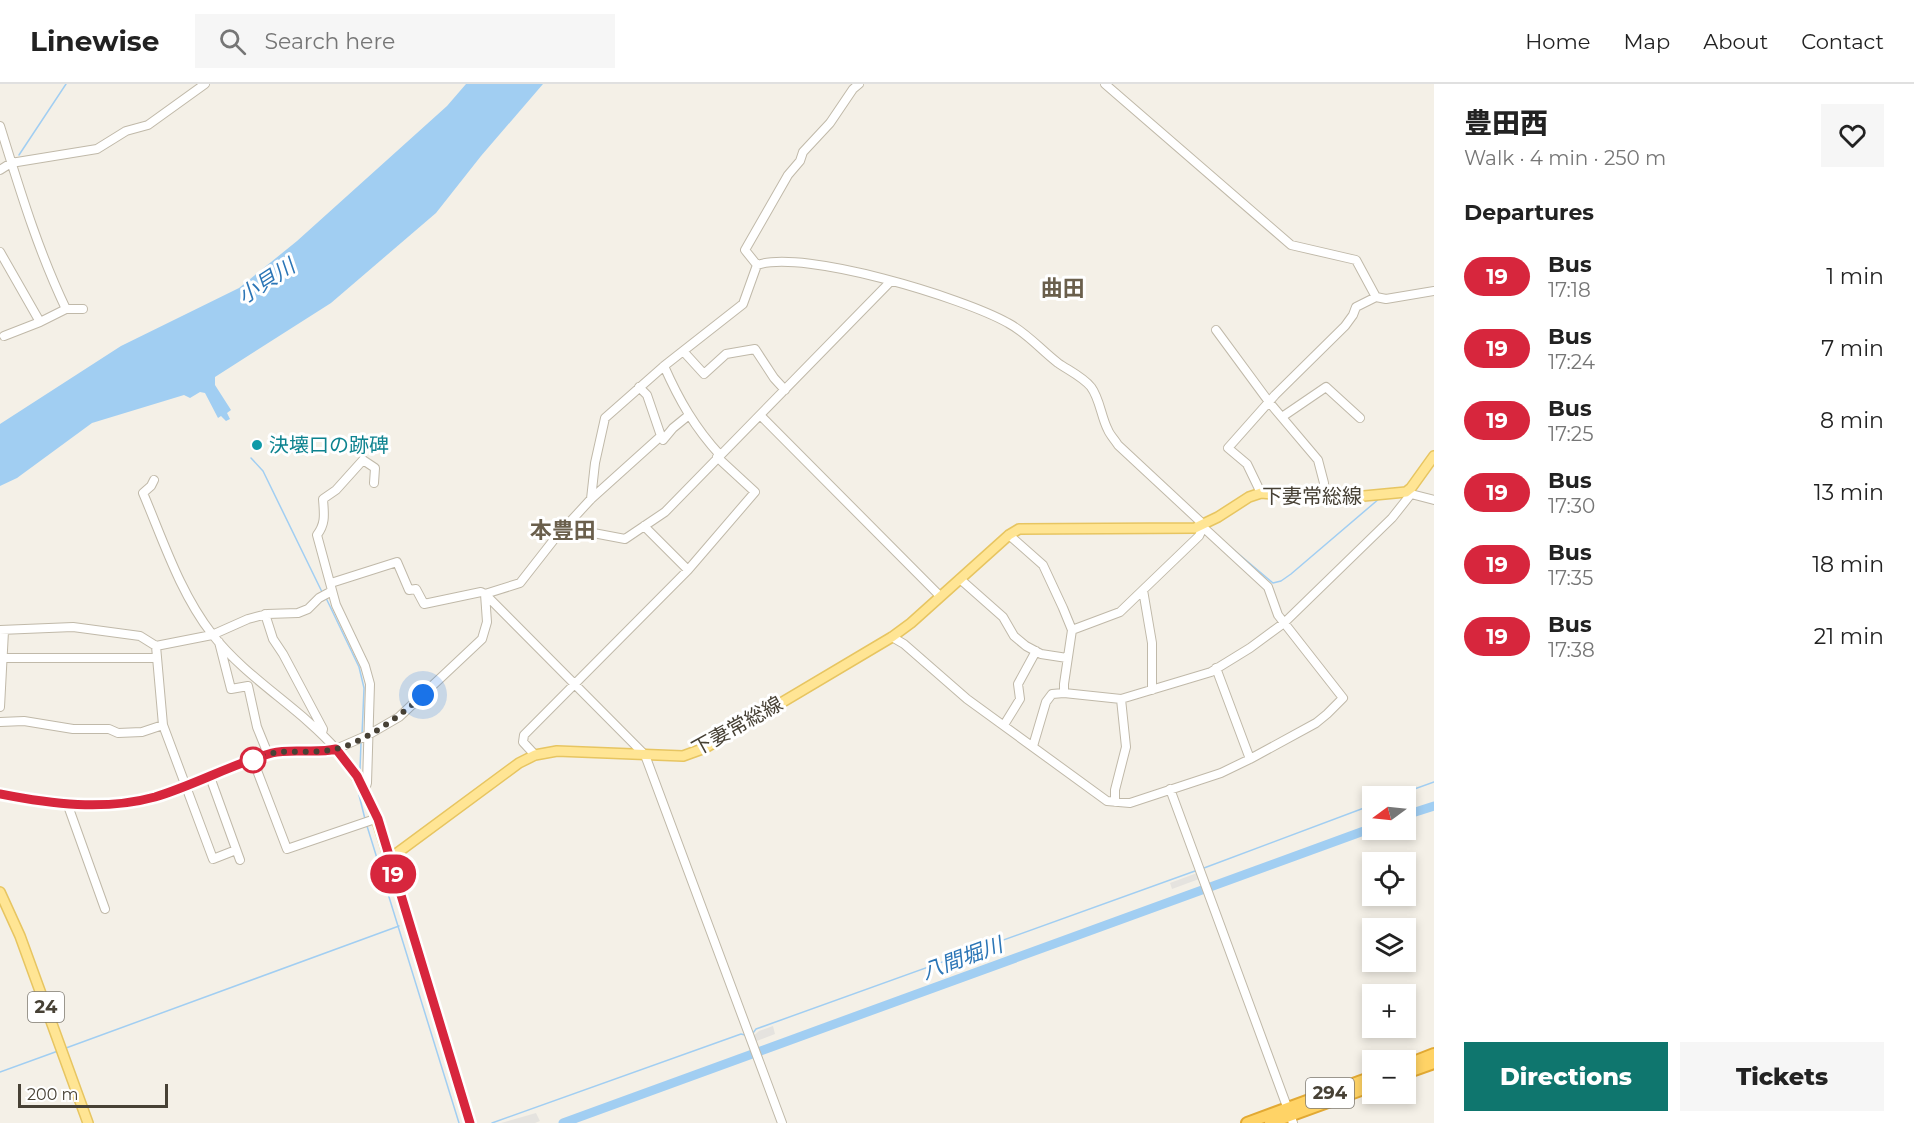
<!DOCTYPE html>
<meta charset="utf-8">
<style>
body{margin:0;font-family:Montserrat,"Noto Sans JP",sans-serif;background:#f6f6f6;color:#222;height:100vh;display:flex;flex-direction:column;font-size:22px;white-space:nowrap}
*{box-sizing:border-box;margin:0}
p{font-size:20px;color:#767676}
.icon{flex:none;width:33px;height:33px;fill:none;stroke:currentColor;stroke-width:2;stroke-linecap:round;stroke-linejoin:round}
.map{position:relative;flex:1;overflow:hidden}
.details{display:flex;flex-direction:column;background:#fff;width:480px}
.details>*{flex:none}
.badge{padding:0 12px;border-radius:20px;font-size:21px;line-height:39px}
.needle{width:39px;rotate:255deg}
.fabs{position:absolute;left:1362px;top:702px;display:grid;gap:12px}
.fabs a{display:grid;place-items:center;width:54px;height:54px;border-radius:0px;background:#fff;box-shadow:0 3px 9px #0003;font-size:30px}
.scale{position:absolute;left:18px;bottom:15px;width:150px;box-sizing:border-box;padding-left:6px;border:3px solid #474135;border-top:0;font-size:16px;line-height:21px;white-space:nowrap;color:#474135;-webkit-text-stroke:4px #fff;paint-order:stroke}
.you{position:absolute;width:30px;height:30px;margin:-15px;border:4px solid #fff;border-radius:50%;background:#1a73e8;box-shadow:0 0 0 9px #1a73e833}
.map>.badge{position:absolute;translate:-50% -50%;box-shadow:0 0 0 3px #fff}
h2{padding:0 30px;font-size:22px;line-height:54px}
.round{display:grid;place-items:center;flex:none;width:63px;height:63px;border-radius:0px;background:#f6f6f6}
.overview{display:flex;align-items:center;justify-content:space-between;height:102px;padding:0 30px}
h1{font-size:28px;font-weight:800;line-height:45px}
.primary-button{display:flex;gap:12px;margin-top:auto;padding:12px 30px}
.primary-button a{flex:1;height:69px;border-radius:0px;background:#0f766e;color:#fff;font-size:24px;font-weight:800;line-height:69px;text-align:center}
.primary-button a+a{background:#f6f6f6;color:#222}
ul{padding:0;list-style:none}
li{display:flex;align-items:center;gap:18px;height:72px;padding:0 30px}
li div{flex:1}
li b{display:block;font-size:22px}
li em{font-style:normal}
li .badge{min-width:66px;font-weight:700;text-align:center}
header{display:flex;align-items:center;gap:36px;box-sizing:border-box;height:84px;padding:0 30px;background:#fff;border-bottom:2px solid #e0e0e0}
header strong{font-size:28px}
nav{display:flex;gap:33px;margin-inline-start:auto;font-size:21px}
.search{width:420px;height:54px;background:#f6f6f6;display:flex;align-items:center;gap:15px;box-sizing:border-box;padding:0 21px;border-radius:0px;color:#767676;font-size:22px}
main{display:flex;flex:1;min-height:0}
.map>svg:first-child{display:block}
.parking{fill:#e5e3df}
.water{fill:#a1cef2}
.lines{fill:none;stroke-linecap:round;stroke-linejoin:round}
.stream{stroke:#a1cef2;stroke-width:1.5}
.river{stroke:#a1cef2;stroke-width:9}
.minor-casing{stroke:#c0b9a9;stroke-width:10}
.major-casing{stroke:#e7c561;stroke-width:12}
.highway-casing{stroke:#e2a933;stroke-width:14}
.minor{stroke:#fff;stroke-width:8}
.major{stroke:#ffe594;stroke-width:9}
.highway{stroke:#ffd366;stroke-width:10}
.line-casing{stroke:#fff;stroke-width:14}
.line{stroke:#d7263d;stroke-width:9}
.walk{stroke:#474135;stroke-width:6;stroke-dasharray:0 10.8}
.culture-dot{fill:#0f9aa8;stroke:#fff;stroke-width:2}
.stop-dot{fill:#fff;stroke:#d7263d;stroke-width:3}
.labels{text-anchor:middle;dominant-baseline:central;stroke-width:6;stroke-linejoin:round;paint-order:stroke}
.shield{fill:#fff;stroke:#7e7a72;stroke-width:1.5}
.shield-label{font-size:18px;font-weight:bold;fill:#474135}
.culture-label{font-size:20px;fill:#0d838f;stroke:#fff;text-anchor:start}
.street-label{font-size:20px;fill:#474135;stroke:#fff}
.water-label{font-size:21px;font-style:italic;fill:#2b75b6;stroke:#fff}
.quarter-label{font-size:22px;font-weight:bold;fill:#6a5f4c;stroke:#fff}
</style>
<header>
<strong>Linewise</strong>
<div class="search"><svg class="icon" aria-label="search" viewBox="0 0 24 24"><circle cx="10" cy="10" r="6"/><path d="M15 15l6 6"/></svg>Search here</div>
<nav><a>Home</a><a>Map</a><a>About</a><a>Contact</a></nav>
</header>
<main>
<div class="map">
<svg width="1434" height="1039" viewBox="0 0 1434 1039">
<rect width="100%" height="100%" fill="#f4f0e7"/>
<path class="parking" d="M1197,789l2,6 -27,10 -2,-6z
M773,942l2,8 -21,8 -2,-5 7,-6z
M536,1029l4,8 -5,2h-34z"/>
<path class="water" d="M466,0h77l-62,72 -45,57 -105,90 -116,74v8l16,25 -4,3 3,6 -4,2 -5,-5 -3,2 -13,-25 -5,-1 -10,6 -6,-3 -92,28 -75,55 -17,8v-62l121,-78 118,-58 58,-47 150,-135z"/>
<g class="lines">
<path class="stream" d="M19,71l47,-71
M251,374l12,13 60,123
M1222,456l51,43 8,-2 10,-7 89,-76
M326,514l33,69 5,21 -2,47
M360,685l1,-26
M359,711l6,24
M1395,712l39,-14
M367,742l92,297
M1204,784l168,-63
M753,949l3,-4 439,-158
M66,964l333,-122
M0,988l58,-21
M492,1039l249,-89 4,1"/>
<path class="river" d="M1406,731l28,-9
M563,1039l809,-295"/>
<g class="minor-casing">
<path id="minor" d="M1105,0l186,161 65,15 20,37
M0,42c20,64 37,122 66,183
M0,86l11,-7 86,-14 29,-18 22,-6 57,-41
M0,168l40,70
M757,181l-12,-15 43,-75 12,-14 3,-9 27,-29 23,-34 6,-5
M1216,246l53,72 49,58 6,23 -2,15
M4,252l36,-14 26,-13h17
M683,267l21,23 22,-20 29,-5 19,29 11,12
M664,282c15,34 31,62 56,89
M760,331l180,181
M1282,333l44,-30 34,31
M661,352l2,4 10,-12 16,-13
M154,396l-3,6 -8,7c20,47 37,100 69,141 35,45 87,73 124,115l32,-14 31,-18 83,-78 5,-17 -2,-28
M1409,407l2,3 23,6
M1261,409l-14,-29 -19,-16 47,-53 70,-69 8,-11 3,-8 20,-10 10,2 48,-8
M591,415l4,-36 10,-45 59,-52 79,-62 14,-39c47,-16 207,33 251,58 19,10 33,27 50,40 10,7 25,14 33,24 9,12 10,30 17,43 2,5 7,10 10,15l86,80 -5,11 -79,76 -48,18
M571,437l17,11 37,7 40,-27 225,-230
M644,442l44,44
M1009,451l34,30 20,43 9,22 -8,54v9
M960,495l43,38 11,19 12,10 15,8 26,4
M331,499l66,-21 12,28 7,-1 8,15 57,-12 4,2 35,-11 36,-46 35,-38 70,-63 -14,-41 -8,-8
M1143,506l9,53v47
M485,510l160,161 137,368
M265,530l8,25 10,15 40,75 -1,4
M0,546l73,-3 67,9 16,10 56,-11 36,-16 19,-5 31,-1 10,-4 11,-11 13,-7
M892,553l12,7 63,55 140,102 23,2 91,-30 29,-14 66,-36 11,-9 16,-16 -65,-83 -10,-28 -64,-59
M219,558l12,47 17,-3 9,41 11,27
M156,562l7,79 50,134 23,-9
M4,574h153
M1216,584l34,91
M0,623l4,-76
M0,638l24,-1 49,8h36l9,4 24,-1 21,-7
M1004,641l16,-26 -2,-15 18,-33
M1033,662l13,-44 6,-8 12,-1 57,6 90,-27 39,-24 34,-25 108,-105 19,-24
M535,671l-12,-13 1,-7 164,-165 67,-78 -38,-35
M253,676l34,89 91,-31
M210,693l30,83
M1170,705l123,334
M365,706l2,-7 3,-99 -5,-18 -29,-61 -19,-70c9,-12 7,-21 6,-36l13,-9 27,-30 12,8 -1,15
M1115,718v-12l11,-43 -5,-48
M67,719l38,106
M389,775l81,264"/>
</g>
<g class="major-casing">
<path id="major" d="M0,710c51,10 104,17 155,3 40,-12 77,-33 117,-44 20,-5 43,1 64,-4 31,37 40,65 53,110l130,-96 16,-8 22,-4 126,5 22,-8 187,-111 19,-14 98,-88 10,-6 176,-1 23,-11 31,-20 12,-4 71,6 74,-7 5,-4 23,-32
M0,808l20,44 68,187"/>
</g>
<g class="highway-casing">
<path id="highway" d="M1406,981l28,-11
M1406,989l28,-10
M1247,1039l125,-46
M1270,1039l102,-37"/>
</g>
<use href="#minor" class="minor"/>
<use href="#major" class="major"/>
<use href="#highway" class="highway"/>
</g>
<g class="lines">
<g class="line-casing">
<path id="line" d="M0,710c51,10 104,17 155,3 40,-12 77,-33 117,-44 20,-5 43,1 64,-4l21,27 21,43 92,304"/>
</g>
<use href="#line" class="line"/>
<path class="walk" d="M253,676c7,-3 17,-7 26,-8 17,-1 35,1 52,-2 30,-5 70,-34 92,-55"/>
</g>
<circle class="culture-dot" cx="257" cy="361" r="6"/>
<circle class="stop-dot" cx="253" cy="676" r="12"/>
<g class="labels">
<g class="shield">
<rect x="28" y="908" width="36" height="30" rx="4.5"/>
<rect x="1306" y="994" width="48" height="30" rx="4.5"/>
</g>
<g class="shield-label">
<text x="46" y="923">24</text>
<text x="1330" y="1009">294</text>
</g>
<g class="culture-label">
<text x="269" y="361">決壊口の跡碑</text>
</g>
<g class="street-label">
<text x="1312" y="412">下妻常総線</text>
<text transform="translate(737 642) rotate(-29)">下妻常総線</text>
</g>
<g class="water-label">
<text transform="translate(266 197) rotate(-33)">小貝川</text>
<text transform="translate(962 874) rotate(-20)">八間堀川</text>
</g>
<g class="quarter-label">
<text x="1063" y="204">曲田</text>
<text x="563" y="446">本豊田</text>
</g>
</g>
</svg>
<div class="fabs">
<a><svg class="needle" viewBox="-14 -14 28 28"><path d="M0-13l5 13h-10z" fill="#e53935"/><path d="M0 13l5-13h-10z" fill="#767676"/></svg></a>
<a><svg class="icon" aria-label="locate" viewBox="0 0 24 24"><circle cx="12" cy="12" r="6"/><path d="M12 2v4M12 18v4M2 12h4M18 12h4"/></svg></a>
<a><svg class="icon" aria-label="layers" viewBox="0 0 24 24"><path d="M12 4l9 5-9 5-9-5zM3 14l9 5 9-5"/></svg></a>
<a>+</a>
<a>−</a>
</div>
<div class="scale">200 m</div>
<div class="you" style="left:423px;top:611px"></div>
<b class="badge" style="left:393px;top:790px;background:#d7263d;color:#fff">19</b>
</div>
<section class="details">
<div class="overview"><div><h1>豊田西</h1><p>Walk · 4 min · 250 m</p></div><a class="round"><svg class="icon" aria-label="heart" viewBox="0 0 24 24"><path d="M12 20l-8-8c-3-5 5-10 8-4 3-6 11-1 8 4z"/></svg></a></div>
<h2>Departures</h2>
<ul>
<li><span class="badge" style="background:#d7263d;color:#fff">19</span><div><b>Bus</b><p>17:18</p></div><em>1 min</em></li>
<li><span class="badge" style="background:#d7263d;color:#fff">19</span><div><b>Bus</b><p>17:24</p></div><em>7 min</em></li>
<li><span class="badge" style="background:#d7263d;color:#fff">19</span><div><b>Bus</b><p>17:25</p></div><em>8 min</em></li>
<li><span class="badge" style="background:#d7263d;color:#fff">19</span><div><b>Bus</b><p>17:30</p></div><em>13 min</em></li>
<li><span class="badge" style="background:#d7263d;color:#fff">19</span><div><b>Bus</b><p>17:35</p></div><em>18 min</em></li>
<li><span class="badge" style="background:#d7263d;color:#fff">19</span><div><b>Bus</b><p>17:38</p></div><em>21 min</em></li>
</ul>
<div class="primary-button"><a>Directions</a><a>Tickets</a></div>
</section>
</main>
